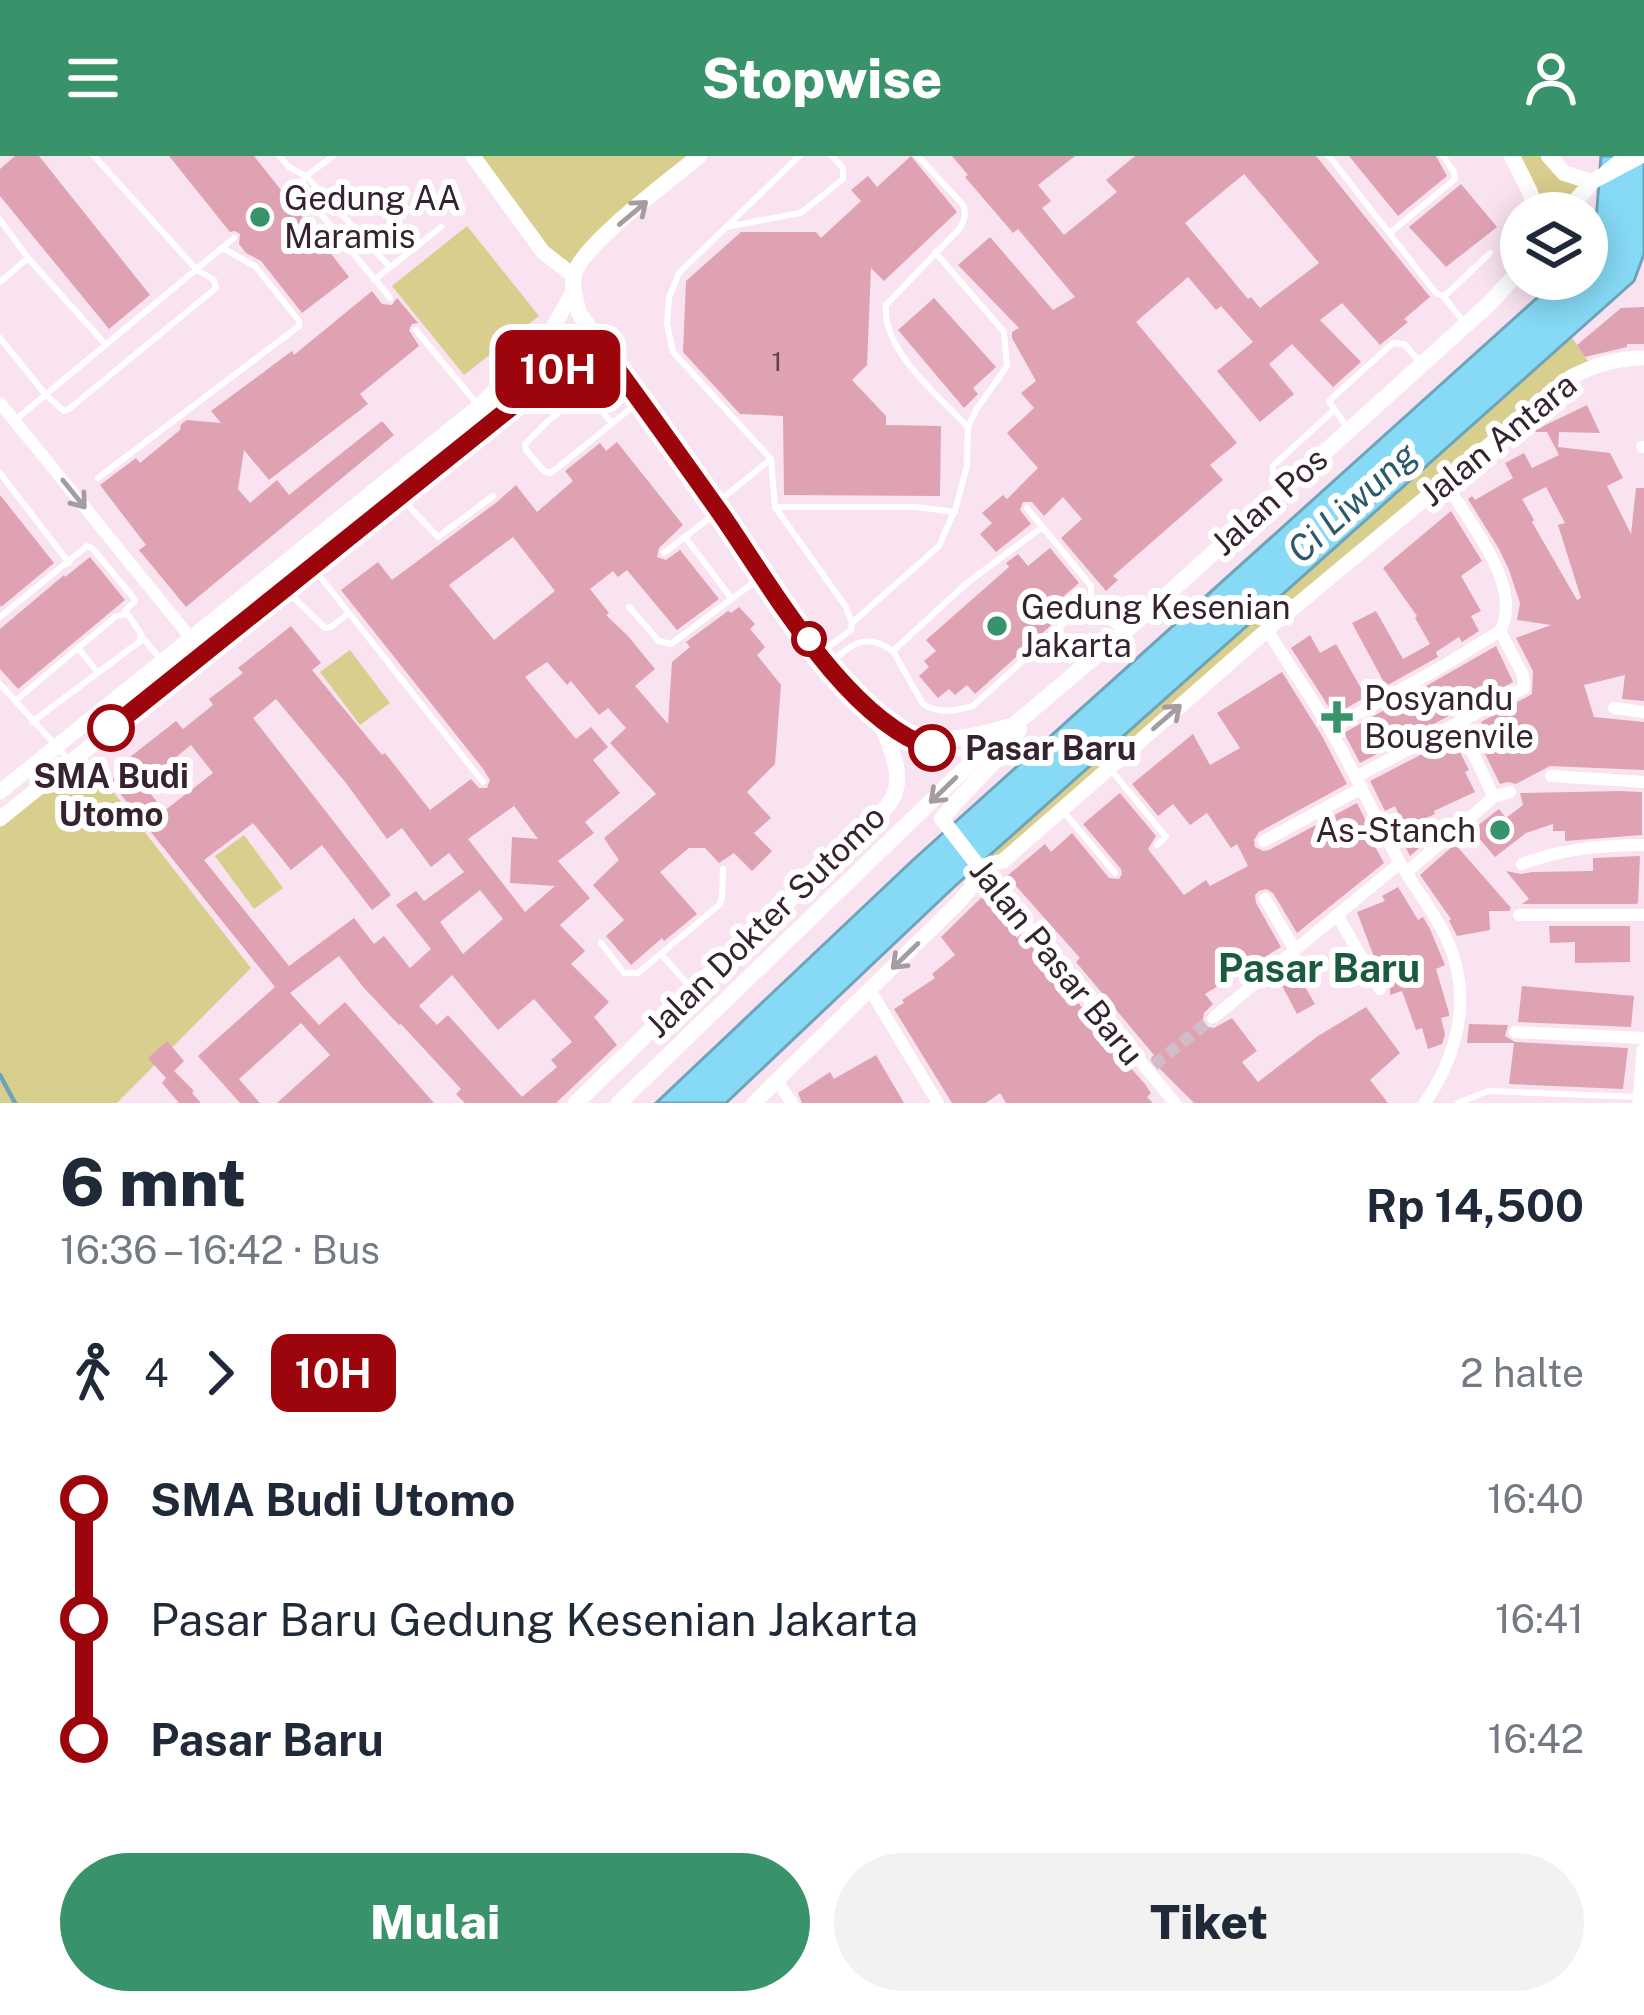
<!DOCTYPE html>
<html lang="id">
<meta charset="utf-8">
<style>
body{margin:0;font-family:"Public Sans",sans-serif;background:#f2f2f3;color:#1f2937;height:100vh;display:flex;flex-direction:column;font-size:45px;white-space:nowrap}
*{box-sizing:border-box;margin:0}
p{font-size:39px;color:#747a83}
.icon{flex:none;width:66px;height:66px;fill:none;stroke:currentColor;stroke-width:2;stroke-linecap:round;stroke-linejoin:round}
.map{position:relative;height:947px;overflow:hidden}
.sheet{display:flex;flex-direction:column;background:#fff;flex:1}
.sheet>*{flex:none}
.badge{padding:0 24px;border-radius:18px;font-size:42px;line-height:78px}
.controls{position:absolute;left:1500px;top:36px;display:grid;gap:24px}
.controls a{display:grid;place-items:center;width:108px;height:108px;border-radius:50%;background:#fff;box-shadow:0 6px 30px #0003;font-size:60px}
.map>.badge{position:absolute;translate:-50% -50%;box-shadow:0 0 0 6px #fff}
.legs{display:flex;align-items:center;gap:18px;height:132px;padding:0 60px;font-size:39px}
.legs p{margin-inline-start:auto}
.head{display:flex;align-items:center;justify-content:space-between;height:204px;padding:0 60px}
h1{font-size:66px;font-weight:800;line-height:90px}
.button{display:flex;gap:24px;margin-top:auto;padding:24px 60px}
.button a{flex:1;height:138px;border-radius:72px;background:#38936a;color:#fff;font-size:48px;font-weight:800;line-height:138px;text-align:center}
.button a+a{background:#f2f2f3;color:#1f2937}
ul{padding:0 60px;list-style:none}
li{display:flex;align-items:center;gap:42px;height:120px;font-size:45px}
li i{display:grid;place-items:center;width:18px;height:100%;margin:0 15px;background:currentColor}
li i::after{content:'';width:30px;height:30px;margin:-15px;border:9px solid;border-radius:50%;background:#fff}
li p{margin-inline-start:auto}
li:first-child i{background:linear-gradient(#0000 50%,currentColor 0)}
li:last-child i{background:linear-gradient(currentColor 50%,#0000 0)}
header{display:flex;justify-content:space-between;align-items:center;height:156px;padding:0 60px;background:#38936a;color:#fff;font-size:54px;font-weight:800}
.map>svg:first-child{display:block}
.green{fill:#d8ce8d}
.water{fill:#86daf5;stroke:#6ea3ba;stroke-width:3}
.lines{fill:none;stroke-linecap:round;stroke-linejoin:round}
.stream{stroke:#6ea3ba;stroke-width:4.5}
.building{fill:#dfa2b3;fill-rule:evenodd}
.minor-tunnel{stroke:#d2bcc9;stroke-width:12;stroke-dasharray:12 6;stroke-linecap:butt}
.service{stroke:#fff;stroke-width:6}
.minor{stroke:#fff;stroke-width:12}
.tertiary{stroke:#fff;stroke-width:15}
.secondary{stroke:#fff;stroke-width:16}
.oneway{stroke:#a59ca1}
.line-1-casing{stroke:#fff;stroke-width:27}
.line-1{stroke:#9c050c;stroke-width:18}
.poi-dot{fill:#38936a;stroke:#fff;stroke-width:4.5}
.stop-1-dot{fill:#fff;stroke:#9c050c;stroke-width:6}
.labels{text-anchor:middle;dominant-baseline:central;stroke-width:12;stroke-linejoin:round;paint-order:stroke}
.number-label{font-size:27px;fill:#614250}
.poi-label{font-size:33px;fill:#37222f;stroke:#fff;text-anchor:start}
.street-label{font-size:33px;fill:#37222f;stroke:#fff}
.stop-label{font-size:33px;font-weight:bold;fill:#37222f;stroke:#fff;text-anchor:start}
.water-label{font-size:36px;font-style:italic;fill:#2b5a69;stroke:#fff}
.quarter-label{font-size:39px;font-weight:bold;fill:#1a5a3e;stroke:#fff}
</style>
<header><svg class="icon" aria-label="menu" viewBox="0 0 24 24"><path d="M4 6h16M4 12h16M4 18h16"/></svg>Stopwise<svg class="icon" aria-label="person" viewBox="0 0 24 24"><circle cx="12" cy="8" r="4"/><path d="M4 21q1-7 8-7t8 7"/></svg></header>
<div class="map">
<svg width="1644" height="947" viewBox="0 0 1644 947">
<rect width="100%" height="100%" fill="#f9e3f0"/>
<path class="green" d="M473,0h226l-120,109 -23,-1z
M1512,0h37l43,26 -27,31h-29z
M467,70l72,90 -75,59 -72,-89z
M1571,180l16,24 8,5 -592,496 -24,6 17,-18z
M350,494l40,53 -30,22 -40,-53z
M82,596l169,216 -134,135h-117v-284z
M244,679l39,53 -29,21 -39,-53z"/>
<path class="water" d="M1601,0h43v98l-10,27 -680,606 -228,216h-70l257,-243 645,-581h29v-40l9,-19z"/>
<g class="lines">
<path class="stream" d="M0,919l15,28"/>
</g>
<path class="building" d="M15,0h24l111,139 -41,34 -109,-133v-27z
M169,0h85l27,34 -1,10 5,3 6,-1 58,75 -47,36 -41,-52 -15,-8 -7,-9 1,-10 -5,-3 -5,1z
M911,0l46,56 -73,69 -13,-13 -4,97 -15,15 34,36v9l55,1 -1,70 -156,-1 -1,-79 -43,-2 -57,-62 3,-71 55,-49h75l5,6 40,-37 -10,-11 17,-14 9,11z
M952,0h123l-37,29 13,16 -9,7 22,27 53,-43 -11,-12 29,-24h181l114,141 -26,22 4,3 -28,23 -38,-42 -22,17 41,42 -28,25 -41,-43 -23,20 25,30 -34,28 -43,-51 36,-29 -32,-36 -5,4 -28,-33 -52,45 101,121 -27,22 13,15 -110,96 5,4 -12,11 -45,-53 21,-19 -19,-22 -19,19 -12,-14h-9l-3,8 11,14 -35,28 -16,-18 12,-11 -10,-10 21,-18 4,4 31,-31 -31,-35 27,-25 -13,-15 15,-12 -24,-43v-6l7,-4 -61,-63 32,-28 63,73 22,-13 -57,-68 -5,4 -48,-56 3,-2zM1244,18l75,89 -59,45 -9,-11 -3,2 -63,-76z
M1349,0h87l11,20 -49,40z
M1461,28l36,43 -51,40 -37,-40z
M372,135l10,13 10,1 5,-7 21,25 -6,1 -3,6 10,16 -59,48 8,10 -99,76 -25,-30 -6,39 12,14 27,-23 12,15 93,-74 12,14 -208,172 -47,-57 7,-5 -46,-60 36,-27 4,5 40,-33 1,-6 6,-4 34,3 -10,-12 81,-60 2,4z
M934,142l62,69 -23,21 5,6 -14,14 -66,-78z
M1644,151v37h-17v3l-42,10 -8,-12 44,-37z
M1587,249l13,28 -41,-1 -1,15 52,6 13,25 -16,8 24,48 5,-46h8v213l-22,-2 3,-24 -41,10 10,32 50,5v48l-94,-4 -34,18 -8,-2 -8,2 -23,-46 10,-5 -6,-11 51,-28 1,-23 -17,-33 35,-13 -34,-5 3,-17 -11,-33 -10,-21 -31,-50 4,-3 3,4 38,-22 -8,-15 19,-10 8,15 27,-13 -12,-23h-16zM1546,331l19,36 -7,2 23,73 -4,2 -45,-78 2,-2 -12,-21z
M617,286l66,83 -24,23 -2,9 9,3 14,-10 39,49 -42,31 -50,-60 -9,7 -5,-6 -23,18 19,24 -3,2 22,21 27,33 -20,17 33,38 4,-62 18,-15 -4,-5 42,-31 3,2 8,-6 16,17 -5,5 15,18 -8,8 24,30 -6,79 -28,28 24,26 -17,15 18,18 -20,20 -18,-18 -15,10 -14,-15h-16l-29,24 37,42 -33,27 -2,-3 -31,27 -25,-29 18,-16 -31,-35 26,-25 -15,-22 52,-44 -46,-51 16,-15 -18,-20 -9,7 -28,-34 -4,4 -20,-23 -22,15 51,62 15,-12 17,20 -15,13 27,33 -35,29 9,11 -36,28 32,37 -30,27 25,26 -14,13 38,38 -15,15 23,28 -61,58h-91l-9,-9 5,-5 -60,-65 -2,1 -35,-37 -25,-32 -49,37 29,32 26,-23 89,101h-157l53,-48 -29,-32 -62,56 21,24h-20l-42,-47 77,-69 -165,-206 15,-12 -4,-5 55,-43 7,8 30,-24 -4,-6 34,-26 -5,-5 53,-42 30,37 -9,7 70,85 3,-2 45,57 41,-31 8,9h8l3,-8 -6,-10 -143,-180 37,-28 14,18 105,-78 19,-17 21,27 36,-31 -8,-10 35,-28 6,8zM513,381l42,54 -61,49 -45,-55zM276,543l70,84 41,56 15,-11 29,39 18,-14 15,19 -40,29 -8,-10 -20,14 35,44 -21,19 -26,-32 -10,8 -20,-26 -65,48 -85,-106 49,-37 38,47 31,-25 50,65 19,-15 -138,-177zM191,589l22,28 -49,38 -21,-27zM514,650l24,33 -26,-2 -2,46 45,3 -30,26 -57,-73zM480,734l23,29 -40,35 -23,-32zM452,819l46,55 36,-31 38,43 -21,18 6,7 -35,30 -74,-82 -11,10 -18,-19z
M0,339l54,68 -53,44 -1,-2z
M1451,355l31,50 -21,15 20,35 -10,5 8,15 -17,11 -3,-5 -23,15 2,5 -52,29 -34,-63 24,-12 27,48 27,-15 -15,-26 2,-2 -34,-48z
M1050,392l29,35 -21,18 9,10 -92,83 -8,-9 -12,10 -6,-6 -11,9 -19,-22 10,-9 -5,-6 12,-10 -10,-11 83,-73 -3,-4 12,-9 10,12z
M90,401l35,43 -107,89 -18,-20v-40l64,-54 1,2z
M1310,479l10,18 16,-9 30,53 -32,18 -43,-67z
M1496,490l17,36 -153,81 -16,-30z
M1282,516l40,64 25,48 -88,48 -5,8 1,7 8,4 6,-1 88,-47 18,36 -3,2 12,22 -87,70 -24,-40 -7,-4 -7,2 -4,4 1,8 25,44 -76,47 8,10 -9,9 -1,8 5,6 6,1 18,-10 25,33 -15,11 16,20 60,-46 48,-29 34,46 -30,27 18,23h-194l-32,-32 -11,-13 3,-3 -78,-93 4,-4 -73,-82 38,-32 6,8 21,-19 37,45 10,1 3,-5 -1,-5 -38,-45 37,-31 36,43 -8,13 36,46 22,-15 4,6 38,-20 -11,-22 -6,4 -24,-35 -17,12 -17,-21 -15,12 -26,-32 61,-50 17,31 30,-17 -23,-35z
M1453,582l16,32 -4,2 10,20 -41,19 1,3 -9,4 8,17 -24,21 -11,-22 7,-4 -11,-24 -10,5 -15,-30z
M1620,635l22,1v43l-77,6v-10h-12v-7l-27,9 -31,24 -23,-27 27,-21 7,9 17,-13 -3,-12z
M1455,688l56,64 -2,3h-20l1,19 -33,6 -8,-15 2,-2 -31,-44z
M1640,700l-2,47 -2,1h-114l7,-5 -23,-28 15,3 11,-2 61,-1v-13z
M1398,731l20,33 5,-3 7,12 15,36 -9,4 13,44v3l-8,2 4,16 -3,10 -14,5 -6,-21 -6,2 -14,-39 -12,4v-10l-14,-23 -19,-50 28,-11 -3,-5z
M982,741l35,41 4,-4 84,101 -2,2 42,47 6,9 -4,4 6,6h-147l-6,-10 -14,10h-34l-58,-94 10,-6 -2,-3 33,-22 -3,-4 23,-19 -14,-18z
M1549,770h81v36l-55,1v-21l-25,1z
M1297,817l18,31 -18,10 -17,-32z
M1522,830l112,10 -3,31 -113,-5z
M1469,868l39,1 -3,11 10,6 113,6 -5,41 -114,-5 5,-41h-47z
M167,885l17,20 -10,10 20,20 -2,2 9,10h-22l-17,-20 4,-5 -18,-20z
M876,899l28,48h-102l-4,-10 32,-21 4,7z"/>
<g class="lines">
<path class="minor-tunnel" d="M1154,909l59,-47"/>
<path class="service" d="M279,0l10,11 17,9 27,-20
M799,0l-120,117 -10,25 -2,26 6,28 98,107 4,48 71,100 6,16
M918,0l46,50 1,10 -4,11 -75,78c-4,46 52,90 82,122
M1329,0l107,137 7,3 5,-3 42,-40
M1603,13l16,-13
M298,30l8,-10 84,91
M286,40l12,-10 92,112
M0,64l28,38 78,87
M726,71l74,-14 6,-4 37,-30v-11l-11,-12
M1391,76l64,-53 -1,-7 -11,-16
M374,124l67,-53
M0,126l28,-24
M1443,140l21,26
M416,174l74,90
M0,182l46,57 18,16 5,-2 147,-121 -2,-8 -17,-10 -103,-114
M14,265l208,-173
M612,267l-20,-23 -15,-2 -29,23 -23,23 1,6 18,21 7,2 90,-73
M1346,270l-17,-25 64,-58 11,1 17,19
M0,317l69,90
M98,322l201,-152v-5l-44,-55 -33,-18 12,-10
M1284,327l-11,-11v-6l61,-56
M401,342l37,39 55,-41
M718,346l53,-43
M775,351h141l39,5
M685,381l47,62
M664,397l52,-40
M314,413l169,213
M288,436l37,36 6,-1 18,-14
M1091,443l29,33
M629,451l30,34 12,3 90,-67
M0,461l87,-71 5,2 41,49 2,4 -10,10
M142,481l20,24
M78,492l20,25
M824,494l27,-20 1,-7 87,-77 17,-39 11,-41 1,-39 8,-17 31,-44 -3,-34 -69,-80
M893,495l30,53c15,10 32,7 50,2l118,-107v-13l-64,-78
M830,507c24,-20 35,-31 63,-12l74,-68 74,-55
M0,528l70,77
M15,545l100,-84 12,-4 14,21 -2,8 -107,80
M913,586l43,11 20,1
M1111,614l55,67 -9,8
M1064,656l51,61
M601,787l23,30h14l81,-68 3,-7 1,-29
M662,799l28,32
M1458,947l30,-12 149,6"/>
<path class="minor" d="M0,247l190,234
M1642,291h2
M1444,325c23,38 81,106 56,150
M1267,474c21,34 44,66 64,101 24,42 44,87 68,130 19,33 48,66 57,104 12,49 -3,97 -31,138
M1614,552l30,4
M1458,566l36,75
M1330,573l113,-63 57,-35
M1551,620l93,6
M1356,621l168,-89 -1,-13 -23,-44
M1264,685l98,-53
M1522,708c40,-15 79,-19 122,-19
M979,711l196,236
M1407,716l87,-75 16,-5
M1265,743l30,51
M1337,759l43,74
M1519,759h125
M870,834l68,113
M1213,862l187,-155
M1515,876l129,6
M777,925l15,22"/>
<path class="tertiary" d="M473,0l70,96 31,24
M0,636l479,-386 64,-61 30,-53
M0,663l560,-451 25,-15 18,-4
M942,663l37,48
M979,711l24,-6 264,-231 304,-253c24,-12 46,-19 73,-19
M754,947l205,-201 11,-13 9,-22
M1640,947l4,-52"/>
<path class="secondary" d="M699,0c-27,23 -117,88 -125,119 -3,13 2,26 5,38l240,340c56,71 94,105 187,74
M1512,0l18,36 6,21
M1549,0l15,17 28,9
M1565,57l28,-32 47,-25
M942,663c24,-32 55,-54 77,-90
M576,947l116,-113 179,-165c8,-10 19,-19 24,-32 8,-24 -8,-54 -17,-76
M619,947l361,-349 170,-144 340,-307 31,-34"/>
</g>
<defs><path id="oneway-shaft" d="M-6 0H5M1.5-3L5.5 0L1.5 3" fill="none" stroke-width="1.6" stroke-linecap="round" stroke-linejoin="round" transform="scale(3)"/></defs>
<g class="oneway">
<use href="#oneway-shaft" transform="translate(633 57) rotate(-40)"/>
<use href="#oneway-shaft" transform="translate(74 338) rotate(51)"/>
<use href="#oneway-shaft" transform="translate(1167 561) rotate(-41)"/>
<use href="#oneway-shaft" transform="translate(943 634) rotate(136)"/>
<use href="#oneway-shaft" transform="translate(905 800) rotate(136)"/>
</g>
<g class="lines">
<g class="line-1-casing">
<path id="line-1" d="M111,572l449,-360 25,-15 18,-3c40,54 79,109 118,164 50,72 125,206 211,234"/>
</g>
<use href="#line-1" class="line-1"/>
</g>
<g class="poi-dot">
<circle cx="260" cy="61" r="12"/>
<circle cx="997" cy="470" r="12"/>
<path d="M1331 543h12v12h12v12h-12v12h-12v-12h-12v-12h12z"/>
<circle cx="1500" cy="674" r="12"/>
</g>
<g class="stop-1-dot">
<circle cx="809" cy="483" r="15"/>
<circle cx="111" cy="572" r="21"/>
<circle cx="932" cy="592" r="21"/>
</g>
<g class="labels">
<g class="number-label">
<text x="777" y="205">1</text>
</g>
<g class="poi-label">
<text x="284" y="42">Gedung AA<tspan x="284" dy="38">Maramis</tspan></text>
<text x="1021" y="451">Gedung Kesenian<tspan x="1021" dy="38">Jakarta</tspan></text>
<text x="1364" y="542">Posyandu<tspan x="1364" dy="38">Bougenvile</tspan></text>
<text x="1476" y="674" text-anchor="end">As-Stanch</text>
</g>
<g class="street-label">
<text transform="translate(1498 283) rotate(-39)">Jalan Antara</text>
<text transform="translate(1269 345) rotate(-42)">Jalan Pos</text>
<text transform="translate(765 765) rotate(-44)">Jalan Dokter Sutomo</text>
<text transform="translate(1057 806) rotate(51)">Jalan Pasar Baru</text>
</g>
<g class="stop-label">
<text x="965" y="592">Pasar Baru</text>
<text x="111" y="620" text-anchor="middle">SMA Budi<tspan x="111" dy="38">Utomo</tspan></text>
</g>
<g class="water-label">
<text transform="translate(1352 346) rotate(-42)">Ci Liwung</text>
</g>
<g class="quarter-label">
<text x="1319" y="812">Pasar Baru</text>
</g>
</g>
</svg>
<div class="controls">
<a><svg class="icon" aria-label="layers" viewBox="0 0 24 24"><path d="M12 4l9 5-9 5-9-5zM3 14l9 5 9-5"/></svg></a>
</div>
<b class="badge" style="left:558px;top:213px;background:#9c050c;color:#fff">10H</b>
</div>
<section class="sheet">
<div class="head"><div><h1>6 mnt</h1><p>16:36 – 16:42 · Bus</p></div><b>Rp 14,500</b></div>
<div class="legs"><svg class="icon" aria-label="walk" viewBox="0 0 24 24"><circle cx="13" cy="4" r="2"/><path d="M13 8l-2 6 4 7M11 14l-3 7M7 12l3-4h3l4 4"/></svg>4<svg class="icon" aria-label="forward" viewBox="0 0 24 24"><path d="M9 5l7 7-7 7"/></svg><b class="badge" style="background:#9c050c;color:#fff">10H</b><p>2 halte</p></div>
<ul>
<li><i style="color:#9c050c"></i><b>SMA Budi Utomo</b><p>16:40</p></li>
<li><i style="color:#9c050c"></i><span>Pasar Baru Gedung Kesenian Jakarta</span><p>16:41</p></li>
<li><i style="color:#9c050c"></i><b>Pasar Baru</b><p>16:42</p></li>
</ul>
<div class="button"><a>Mulai</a><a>Tiket</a></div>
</section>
